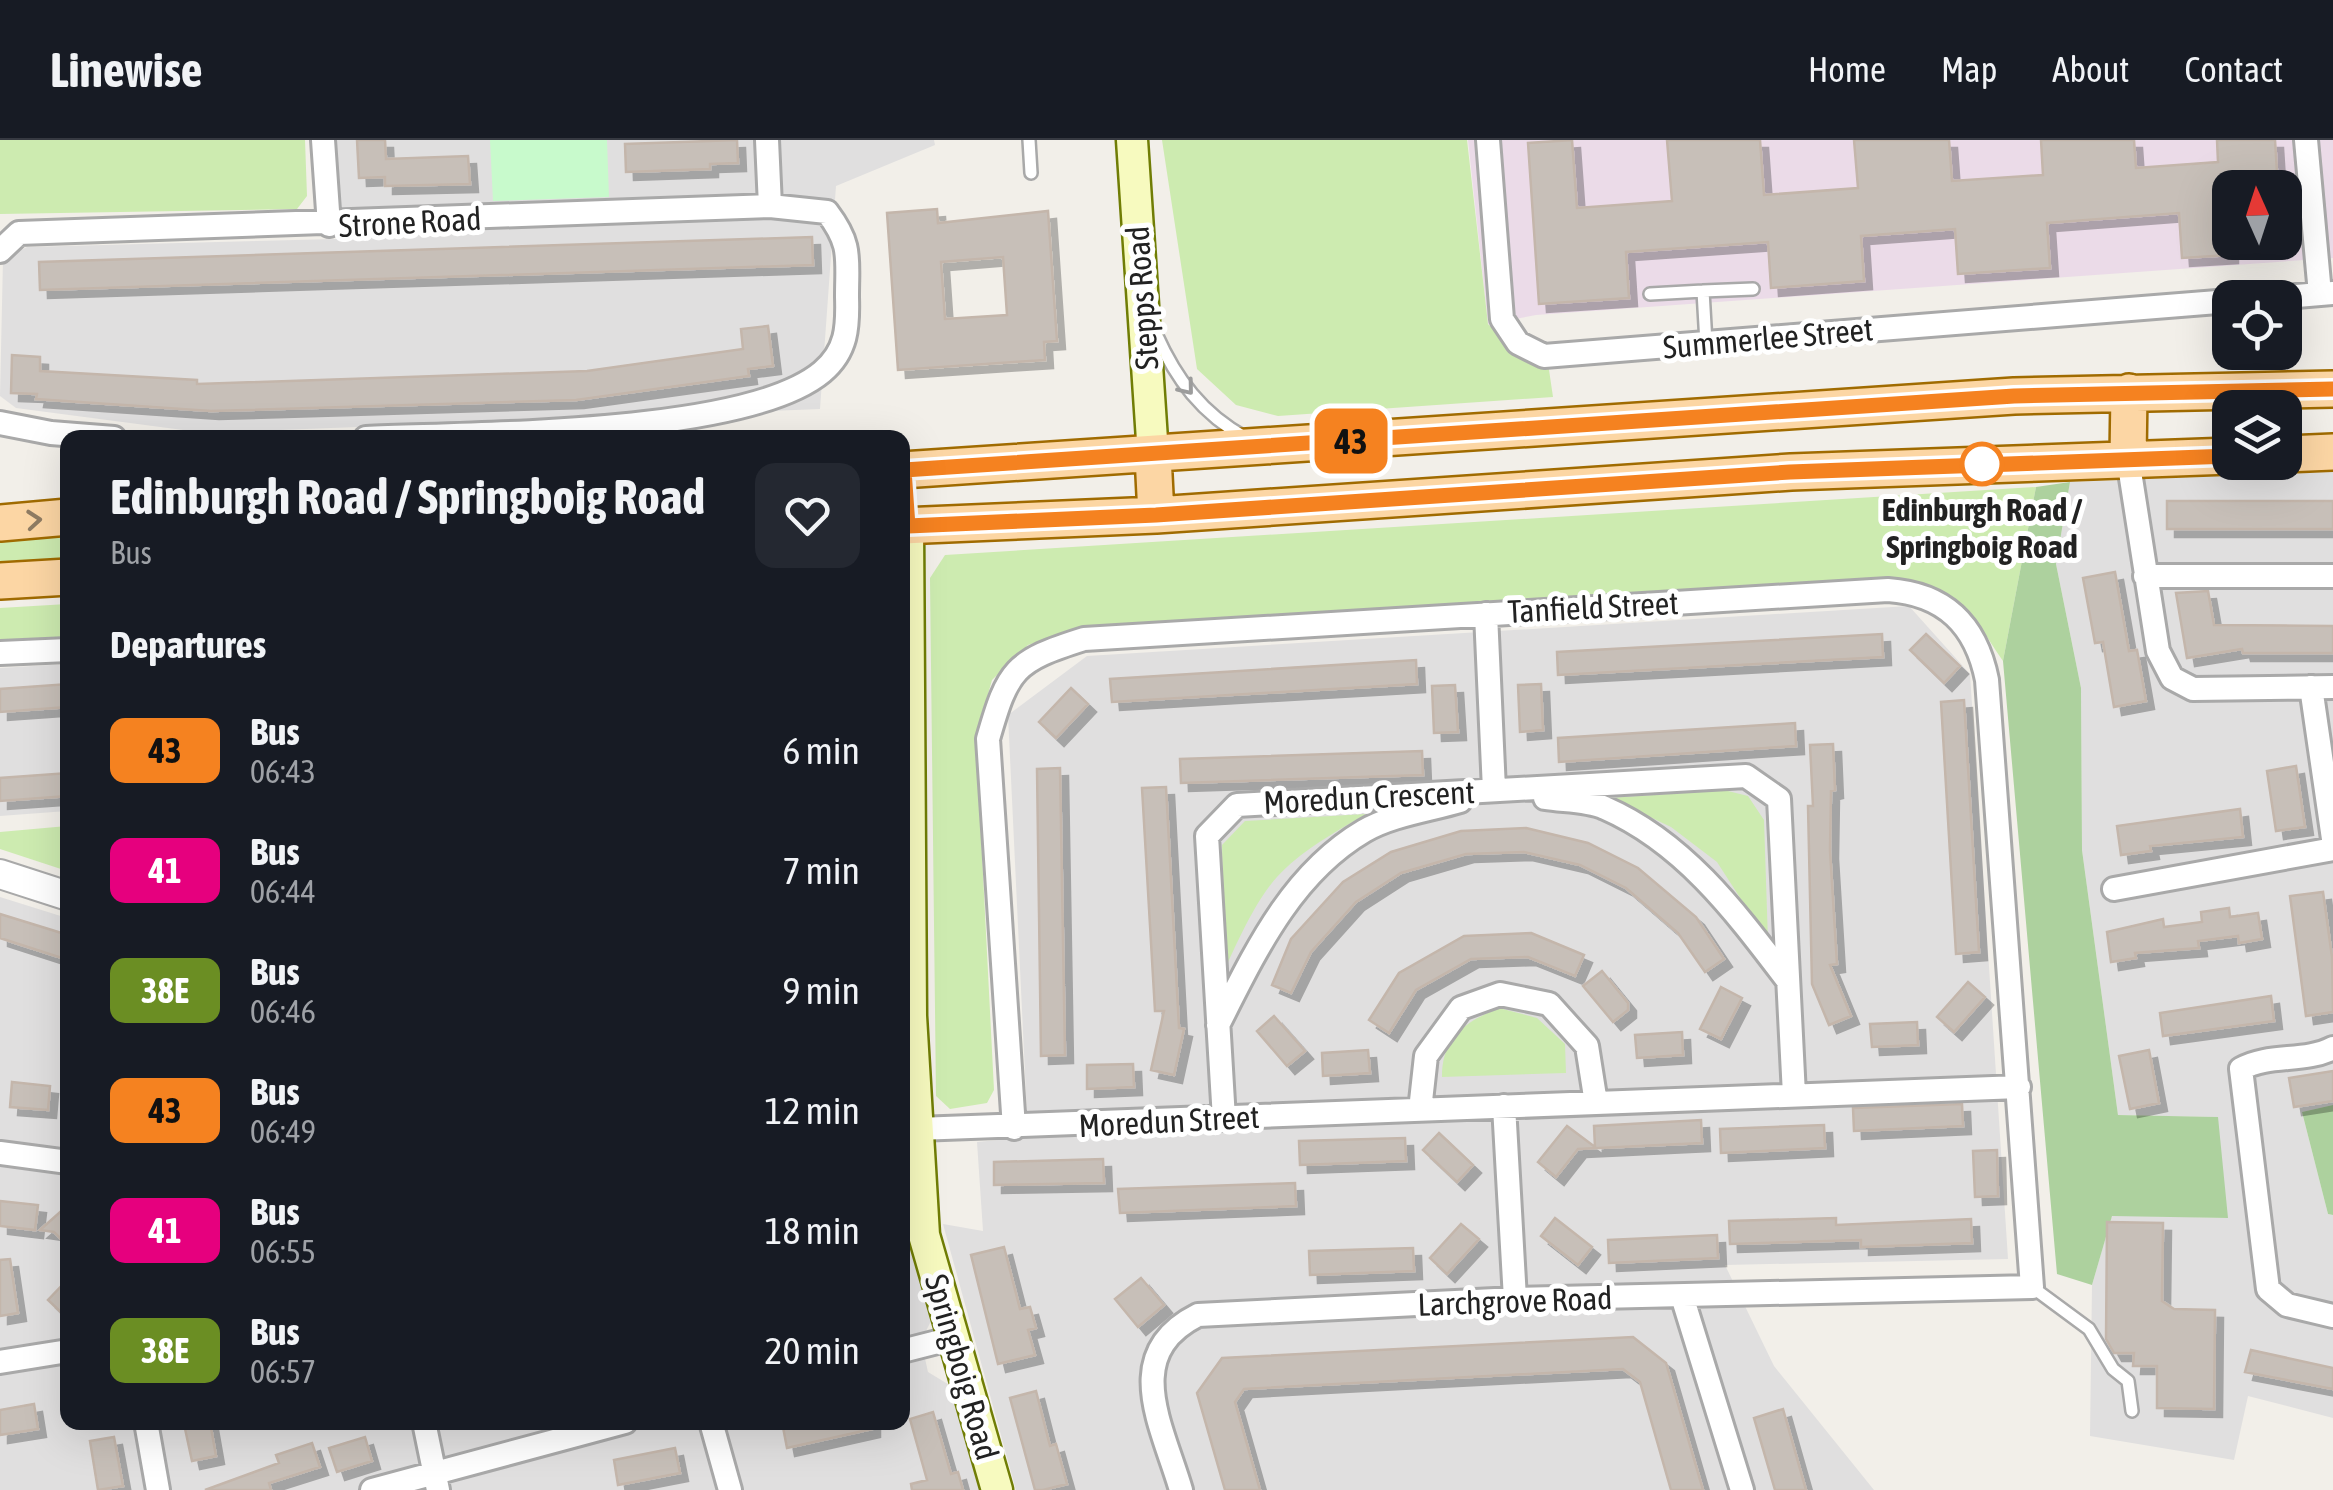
<!DOCTYPE html>
<style>
body{margin:0;font-family:"Asap Condensed",sans-serif;background:#242831;color:#f1f3f6;height:100vh;display:flex;flex-direction:column;font-size:38px;white-space:nowrap}
*{box-sizing:border-box;margin:0}
p{font-size:32px;color:#9ea1a6}
.icon{flex:none;width:55px;height:55px;fill:none;stroke:currentColor;stroke-width:2;stroke-linecap:round;stroke-linejoin:round}
.map{position:relative;flex:1;overflow:hidden}
.drawer{position:absolute;left:60px;top:290px;width:850px;height:1000px;display:flex;flex-direction:column;background:#171b24;border-radius:20px;box-shadow:0 10px 40px #0002}
.drawer>*{flex:none}
.badge{padding:0 20px;border-radius:15px;font-size:35px;line-height:65px}
.needle{width:65px;rotate:357deg}
.fabs{position:absolute;left:2212px;top:30px;display:grid;gap:20px}
.fabs a{display:grid;place-items:center;width:90px;height:90px;border-radius:20px;background:#171b24;box-shadow:0 10px 40px #0002;font-size:50px}
.map>.badge{position:absolute;translate:-50% -50%;box-shadow:0 0 0 5px #fff}
h2{padding:0 50px;font-size:38px;line-height:90px}
.round{display:grid;place-items:center;flex:none;width:105px;height:105px;border-radius:20px;background:#242831}
.summary{display:flex;align-items:center;justify-content:space-between;height:170px;padding:0 50px}
h1{font-size:48px;font-weight:700;line-height:75px}
ul{padding:0;list-style:none}
li{display:flex;align-items:center;gap:30px;height:120px;padding:0 50px}
li div{flex:1}
li b{display:block;font-size:38px}
li em{font-style:normal}
li .badge{min-width:110px;font-weight:700;text-align:center}
header{display:flex;align-items:center;gap:60px;box-sizing:border-box;height:140px;padding:0 50px;background:#171b24;border-bottom:2px solid #363941}
header strong{font-size:48px}
nav{display:flex;gap:55px;margin-inline-start:auto;font-size:35px}
.map>svg:first-child{display:block}
.residential{fill:#e0dfdf}
.industrial{fill:#ebdbe8;fill-rule:evenodd}
.grass{fill:#cdebb0}
.forest{fill:#add19e}
.park{fill:#c8facc}
.building{fill:#c7bfb8;stroke:#c4b6ab;stroke-width:2.5;fill-rule:evenodd;filter:url(#shadow)}
.lines{fill:none;stroke-linecap:round;stroke-linejoin:round}
.service-casing{stroke:#a9a9a9;stroke-width:16}
.minor-casing{stroke:#a9a9a9;stroke-width:28}
.tertiary-casing{stroke:#a9a9a9;stroke-width:32}
.secondary-casing{stroke:#707d05;stroke-width:35}
.primary-casing{stroke:#a06b00;stroke-width:40}
.service{stroke:#fff;stroke-width:11}
.minor{stroke:#fff;stroke-width:22}
.tertiary{stroke:#fff;stroke-width:28}
.secondary{stroke:#f7fabf;stroke-width:30}
.primary{stroke:#fcd6a4;stroke-width:35}
.oneway{stroke:#9c9c9c}
.oneway2{stroke:#8f7c63}
.line-casing{stroke:#fff;stroke-width:22}
.line{stroke:#f58220;stroke-width:15}
.stop-dot{fill:#fff;stroke:#f58220;stroke-width:5}
.labels{text-anchor:middle;dominant-baseline:central;stroke-width:10;stroke-linejoin:round;paint-order:stroke}
.street-label{font-size:32px;fill:#222;stroke:#fff}
.stop-label{font-size:32px;font-weight:bold;fill:#222;stroke:#fff}
</style>
<header>
<strong>Linewise</strong>
<nav><a>Home</a><a>Map</a><a>About</a><a>Contact</a></nav>
</header>
<div class="map">
<svg width="2333" height="1350" viewBox="0 0 2333 1350">
<defs>
<filter id="shadow"><feDropShadow dx="8" dy="8" stdDeviation="0" flood-color="#0004"/></filter>
</defs>
<rect width="100%" height="100%" fill="#f2efe9"/>
<path class="residential" d="M332,0h602l1,5 -99,41 -16,223 -614,24 -190,-25 -16,-12 3,-137 24,-12 309,-8z
M2333,332v633l-31,7 26,102 5,1v203l-85,-22 -14,64 -144,-24 2,-151 20,-70 115,3 -10,-101 -99,-2 -36,-265 -1,-162 -25,-124 14,-82z
M1909,466l61,68 38,585 -283,6 49,101 100,124h-858l-73,-266 40,7 -6,-89 51,-5 -20,-422 79,-59z
M67,524v147l-67,5v-148z
M0,757l67,21 1,504h834l1,-192 4,1 25,88 -11,22 7,31 23,14 30,104h-981z"/>
<path class="industrial" d="M1468,0h865v118l-797,57 -48,9zM2230,48h55v54h-55z"/>
<path class="grass" d="M0,0h305l2,56 -10,13 -297,5z
M1162,0h305l21,184 31,31 29,8 5,34 -275,19 -42,-11 -39,-36z
M2036,347l-33,174c-37,-56 -44,-75 -116,-81l-805,48 -54,17 -36,35 -16,57 18,353 -7,13 -37,6 -14,-13 -6,-518 15,-23z
M67,392v26l-67,4v-25z
M67,464v37l-67,5v-38z
M1724,650l24,6 16,24 4,121 -51,-79 -46,-35 -61,-29z
M1366,674c-90,52 -99,63 -142,157l-2,-126 23,-24z
M67,686v45l-67,-22v-17z
M1499,868l38,10 28,26 1,29 -124,4c0,-40 23,-55 57,-69z"/>
<path class="forest" d="M2070,342l-14,82 25,124 1,162 36,265 100,2 10,101 -116,-2 -20,69 -35,-11 -54,-613 33,-174z
M2333,965v110l-5,-1 -26,-102z"/>
<path class="park" d="M490,0h117l2,57 -116,4z"/>
<path class="building" d="M357,0h28l1,19 82,-3 2,28 -85,2v-9l-26,1z
M737,0l1,23 -28,1v5l-84,3 -1,-28z
M1572,0l5,68 95,-7 -5,-61h93l4,55 94,-7 -4,-48h95l3,41 91,-6 -2,-35h93l2,28 82,-6 -1,-22h58l3,48h-48v67l-48,3 -3,-45 -132,10 3,45 -92,6 -3,-45 -94,7 3,45 -93,7 -3,-46 -142,10 3,46 -90,6 -11,-161z
M937,69l1,14 110,-12 9,130 -13,1 1,18 -147,10 -11,-157zM1003,117l4,58 -62,4 -4,-57z
M812,97l1,28 -773,25 -1,-28z
M768,186l5,40 -25,3 1,7 -173,24 -365,11 -175,-12 1,-5 -26,-1 1,-38 28,2v14l157,9v4l390,-13 156,-22 -2,-20z
M2167,361h166v28h-166z
M2115,432l14,79 8,-1 9,51 -32,6 -11,-65 -8,1 -12,-65z
M2208,451l6,34 119,1v27h-90l-1,-4 -55,9 -11,-65z
M1882,494l1,23 -325,18 -1,-23z
M1926,494l34,32 -16,17 -34,-33z
M1416,520l1,24 -305,18 -2,-23z
M68,544v23l-68,5v-23z
M1541,544l2,46 -23,2 -2,-47z
M1455,545l3,47 -24,1 -2,-47z
M1071,548l17,16 -32,34 -17,-16z
M1964,560l15,252 -23,2 -15,-252z
M1795,583l1,23 -237,16 -1,-24z
M1833,604l2,46 -4,1 -1,60 7,113 -7,1 21,51 -22,9 -17,-41 -4,-178h5l-3,-61z
M1422,611l1,24 -242,8 -1,-24z
M2296,626l9,61 -29,4 -9,-60z
M1060,628l5,287 -24,1 -4,-287z
M68,633v23l-68,5v-23z
M1166,647l13,241 5,1 -10,46 -23,-5 13,-59h-9l-13,-223z
M2240,669l3,28 -93,9 1,5 -30,4 -4,-29z
M1526,688l62,15 50,25 58,49 28,42 -19,13 -27,-39 -52,-45 -46,-23 -56,-13 -58,2 -65,19 -45,29 -45,50 -20,41 -19,-8 19,-46 52,-57 48,-30 70,-21z
M2323,752l9,65 1,55 -27,4 -16,-120z
M2229,768l1,9 28,-4 4,26 -23,4 -1,-7 -40,5 1,7 -64,5 1,5 -25,4 -4,-30 56,-13 1,8 38,-5 -1,-10z
M0,774l68,21v25l-68,-22z
M1531,793l53,22 -9,21 -47,-19 -57,2 -55,31 -27,43 -20,-13 30,-47 65,-37z
M1602,831l26,32v7l-15,12 -30,-36z
M1968,842l17,15 -31,35 -17,-15z
M1721,847l21,11 -21,41 -21,-10z
M2271,856l3,25 -111,15 -3,-23z
M1274,876l31,35 -18,15 -30,-35z
M1917,882l1,23 -46,2 -2,-23z
M1682,892l1,23 -46,3 -2,-23z
M1368,910l2,23 -47,3 -1,-23z
M2149,910l10,53 -29,6 -11,-53z
M1133,924l1,23 -47,2v-24z
M2333,931v30l-39,6 -5,-29z
M12,942l38,4 -2,24 -38,-3z
M1962,964l1,22 -109,5 -1,-23z
M1701,980l1,23 -124,6 -22,28 -18,-15 29,-36 28,21 -1,-21z
M1824,985l1,23 -104,5 -1,-24z
M1439,993l34,32 -16,17 -34,-32z
M1405,998l1,23 -106,4 -1,-24z
M1997,1010l1,46 -23,1 -2,-46z
M1103,1019l1,24 -110,2v-23z
M1295,1043l1,23 -176,7 -2,-24z
M0,1061l38,4 -3,25 -35,-4z
M68,1065v41l-14,-14 -14,-2z
M1555,1078l37,29 -14,18 -37,-29z
M1836,1078v7l135,-6 1,24 -111,4v-7l-131,4 -1,-23z
M2107,1082l56,1 -1,78 12,8 41,1 -1,99 -57,-1v-42h-24l1,-13h-20l-8,-14z
M1461,1084l18,15 -32,35 -17,-16z
M1717,1095l1,23 -109,5 -1,-23z
M1004,1107l16,62 10,-2 6,21 -8,2 7,25 -37,9 -27,-109z
M1413,1108l1,23 -104,4 -1,-24z
M10,1119l8,54 -18,3v-56z
M1141,1138l23,27 -26,22 -23,-28z
M68,1139v40l-20,-19z
M1633,1197l33,26 37,127h-32l-31,-108 -17,-13 -379,20 -9,13 25,88h-35l-28,-97 25,-35z
M2251,1210l82,18v21l-88,-17z
M1036,1251l14,55 6,-2 11,40 -24,6h-8l-25,-92z
M34,1264l4,25 -38,6v-25z
M1783,1269l23,81h-31l-21,-72z
M933,1272l18,62 7,-2 5,18h-51l-1,-6 16,-4 -17,-61z
M194,1282h16l6,34 -24,5 -8,-37z
M782,1282h90v7l-85,19z
M114,1297l9,49 -25,4 -8,-49z
M365,1297l7,24 -35,11 -8,-24z
M312,1303l8,24 -51,16 2,7h-66l74,-27 -3,-8z
M675,1308l5,25 -62,12 -4,-25z"/>
<g class="lines">
<g class="service-casing">
<path id="service" d="M1029,0l2,33
M1650,154l53,-3
M1156,194c20,45 46,80 90,104
M1706,203l-3,-52 50,-2
M2032,1147l57,42 24,40 15,12 4,30"/>
</g>
<g class="minor-casing">
<path id="minor" d="M323,0l6,85
M767,0l3,66
M1488,0l14,179 16,24 26,13 686,-55
M2306,0l14,154
M0,111l19,-18 751,-27 57,6c25,33 20,45 20,85 1,30 0,54 -25,75 -77,64 -352,61 -456,66
M2272,158l61,-5
M0,283l51,10 63,5
M2128,319l30,192 14,27 21,11 140,-2
M2145,436h188
M1486,474l8,176
M0,513l68,-3
M2311,547l22,152
M1545,658c18,3 43,2 60,10 80,35 132,106 183,173
M2114,749l219,-40
M1218,885c37,-73 73,-151 146,-194 27,-16 66,-21 96,-30
M2333,908c-29,15 -63,5 -92,21l27,220 19,16 46,11
M1504,966l11,193
M1420,970l6,-54 35,-48 39,-14 49,10 38,42 9,57
M1224,979l-17,-283 30,-31 509,-29 33,23 15,296
M1014,988l-26,-389c20,-70 26,-78 96,-100l804,-49c57,4 88,35 99,90l45,607 -517,12 -317,16c-78,39 -36,110 -17,175
M917,989l1102,-42
M0,1013l68,9
M1682,1156l60,194
M902,1211l51,-13
M0,1222l68,-11
M146,1282l12,68
M424,1282l14,68
M711,1282l19,68
M372,1350l253,-68"/>
</g>
<g class="tertiary-casing">
<path id="tertiary" d="M0,734l68,22"/>
</g>
<g class="secondary-casing">
<path id="secondary" d="M1132,0l21,315
M908,386l3,490 13,219 73,255"/>
</g>
<g class="primary-casing">
<path id="primary" d="M2285,314l48,-2
M1153,315l3,60
M2128,319l1,-67
M902,330l1112,-74 319,-7
M0,383l68,-6
M902,386l254,-11 635,-43 439,-16
M0,441l68,-4"/>
</g>
<use href="#service" class="service"/>
<use href="#minor" class="minor"/>
<use href="#tertiary" class="tertiary"/>
<use href="#secondary" class="secondary"/>
<use href="#primary" class="primary"/>
</g>
<defs><path id="oneway-chevron" d="M-2-3.5L2.5 0L-2 3.5" fill="none" stroke-width="1.6" stroke-linecap="round" stroke-linejoin="round" transform="scale(2.5)"/></defs>
<use class="oneway" href="#oneway-chevron" transform="translate(1187 248) rotate(51)"/>
<use class="oneway2" href="#oneway-chevron" transform="translate(34 380) rotate(-5)"/>
<g class="lines">
<g class="line-casing">
<path id="line" d="M2230,316l-440,16 -634,43 -248,11 -4,-56 1110,-74 319,-7"/>
</g>
<use href="#line" class="line"/>
</g>
<circle class="stop-dot" cx="1982" cy="324" r="20"/>
<g class="labels">
<g class="street-label">
<text transform="translate(410 82) rotate(-3)">Strone Road</text>
<text transform="translate(1142 158) rotate(-94)">Stepps Road</text>
<text transform="translate(1768 198) rotate(-5)">Summerlee Street</text>
<text transform="translate(1593 467) rotate(-3)">Tanfield Street</text>
<text transform="translate(1369 657) rotate(-3)">Moredun Crescent</text>
<text transform="translate(1169 981) rotate(-3)">Moredun Street</text>
<text transform="translate(1515 1161) rotate(-2)">Larchgrove Road</text>
<text transform="translate(962 1227) rotate(74)">Springboig Road</text>
</g>
<g class="stop-label">
<text x="1982" y="369">Edinburgh Road /<tspan x="1982" dy="37">Springboig Road</tspan></text>
</g>
</g>
</svg>
<div class="fabs">
<a><svg class="needle" viewBox="-14 -14 28 28"><path d="M0-13l5 13h-10z" fill="#e53935"/><path d="M0 13l5-13h-10z" fill="#9ea1a6"/></svg></a>
<a><svg class="icon" aria-label="locate" viewBox="0 0 24 24"><circle cx="12" cy="12" r="6"/><path d="M12 2v4M12 18v4M2 12h4M18 12h4"/></svg></a>
<a><svg class="icon" aria-label="layers" viewBox="0 0 24 24"><path d="M12 4l9 5-9 5-9-5zM3 14l9 5 9-5"/></svg></a>
</div>
<b class="badge" style="left:1351px;top:301px;background:#f58220;color:#111">43</b>
<section class="drawer">
<div class="summary"><div><h1>Edinburgh Road / Springboig Road</h1><p>Bus</p></div><a class="round"><svg class="icon" aria-label="heart" viewBox="0 0 24 24"><path d="M12 20l-8-8c-3-5 5-10 8-4 3-6 11-1 8 4z"/></svg></a></div>
<h2>Departures</h2>
<ul>
<li><span class="badge" style="background:#f58220;color:#111">43</span><div><b>Bus</b><p>06:43</p></div><em>6 min</em></li>
<li><span class="badge" style="background:#e6007e;color:#fff">41</span><div><b>Bus</b><p>06:44</p></div><em>7 min</em></li>
<li><span class="badge" style="background:#6b8e23;color:#fff">38E</span><div><b>Bus</b><p>06:46</p></div><em>9 min</em></li>
<li><span class="badge" style="background:#f58220;color:#111">43</span><div><b>Bus</b><p>06:49</p></div><em>12 min</em></li>
<li><span class="badge" style="background:#e6007e;color:#fff">41</span><div><b>Bus</b><p>06:55</p></div><em>18 min</em></li>
<li><span class="badge" style="background:#6b8e23;color:#fff">38E</span><div><b>Bus</b><p>06:57</p></div><em>20 min</em></li>
</ul>
</section>
</div>
